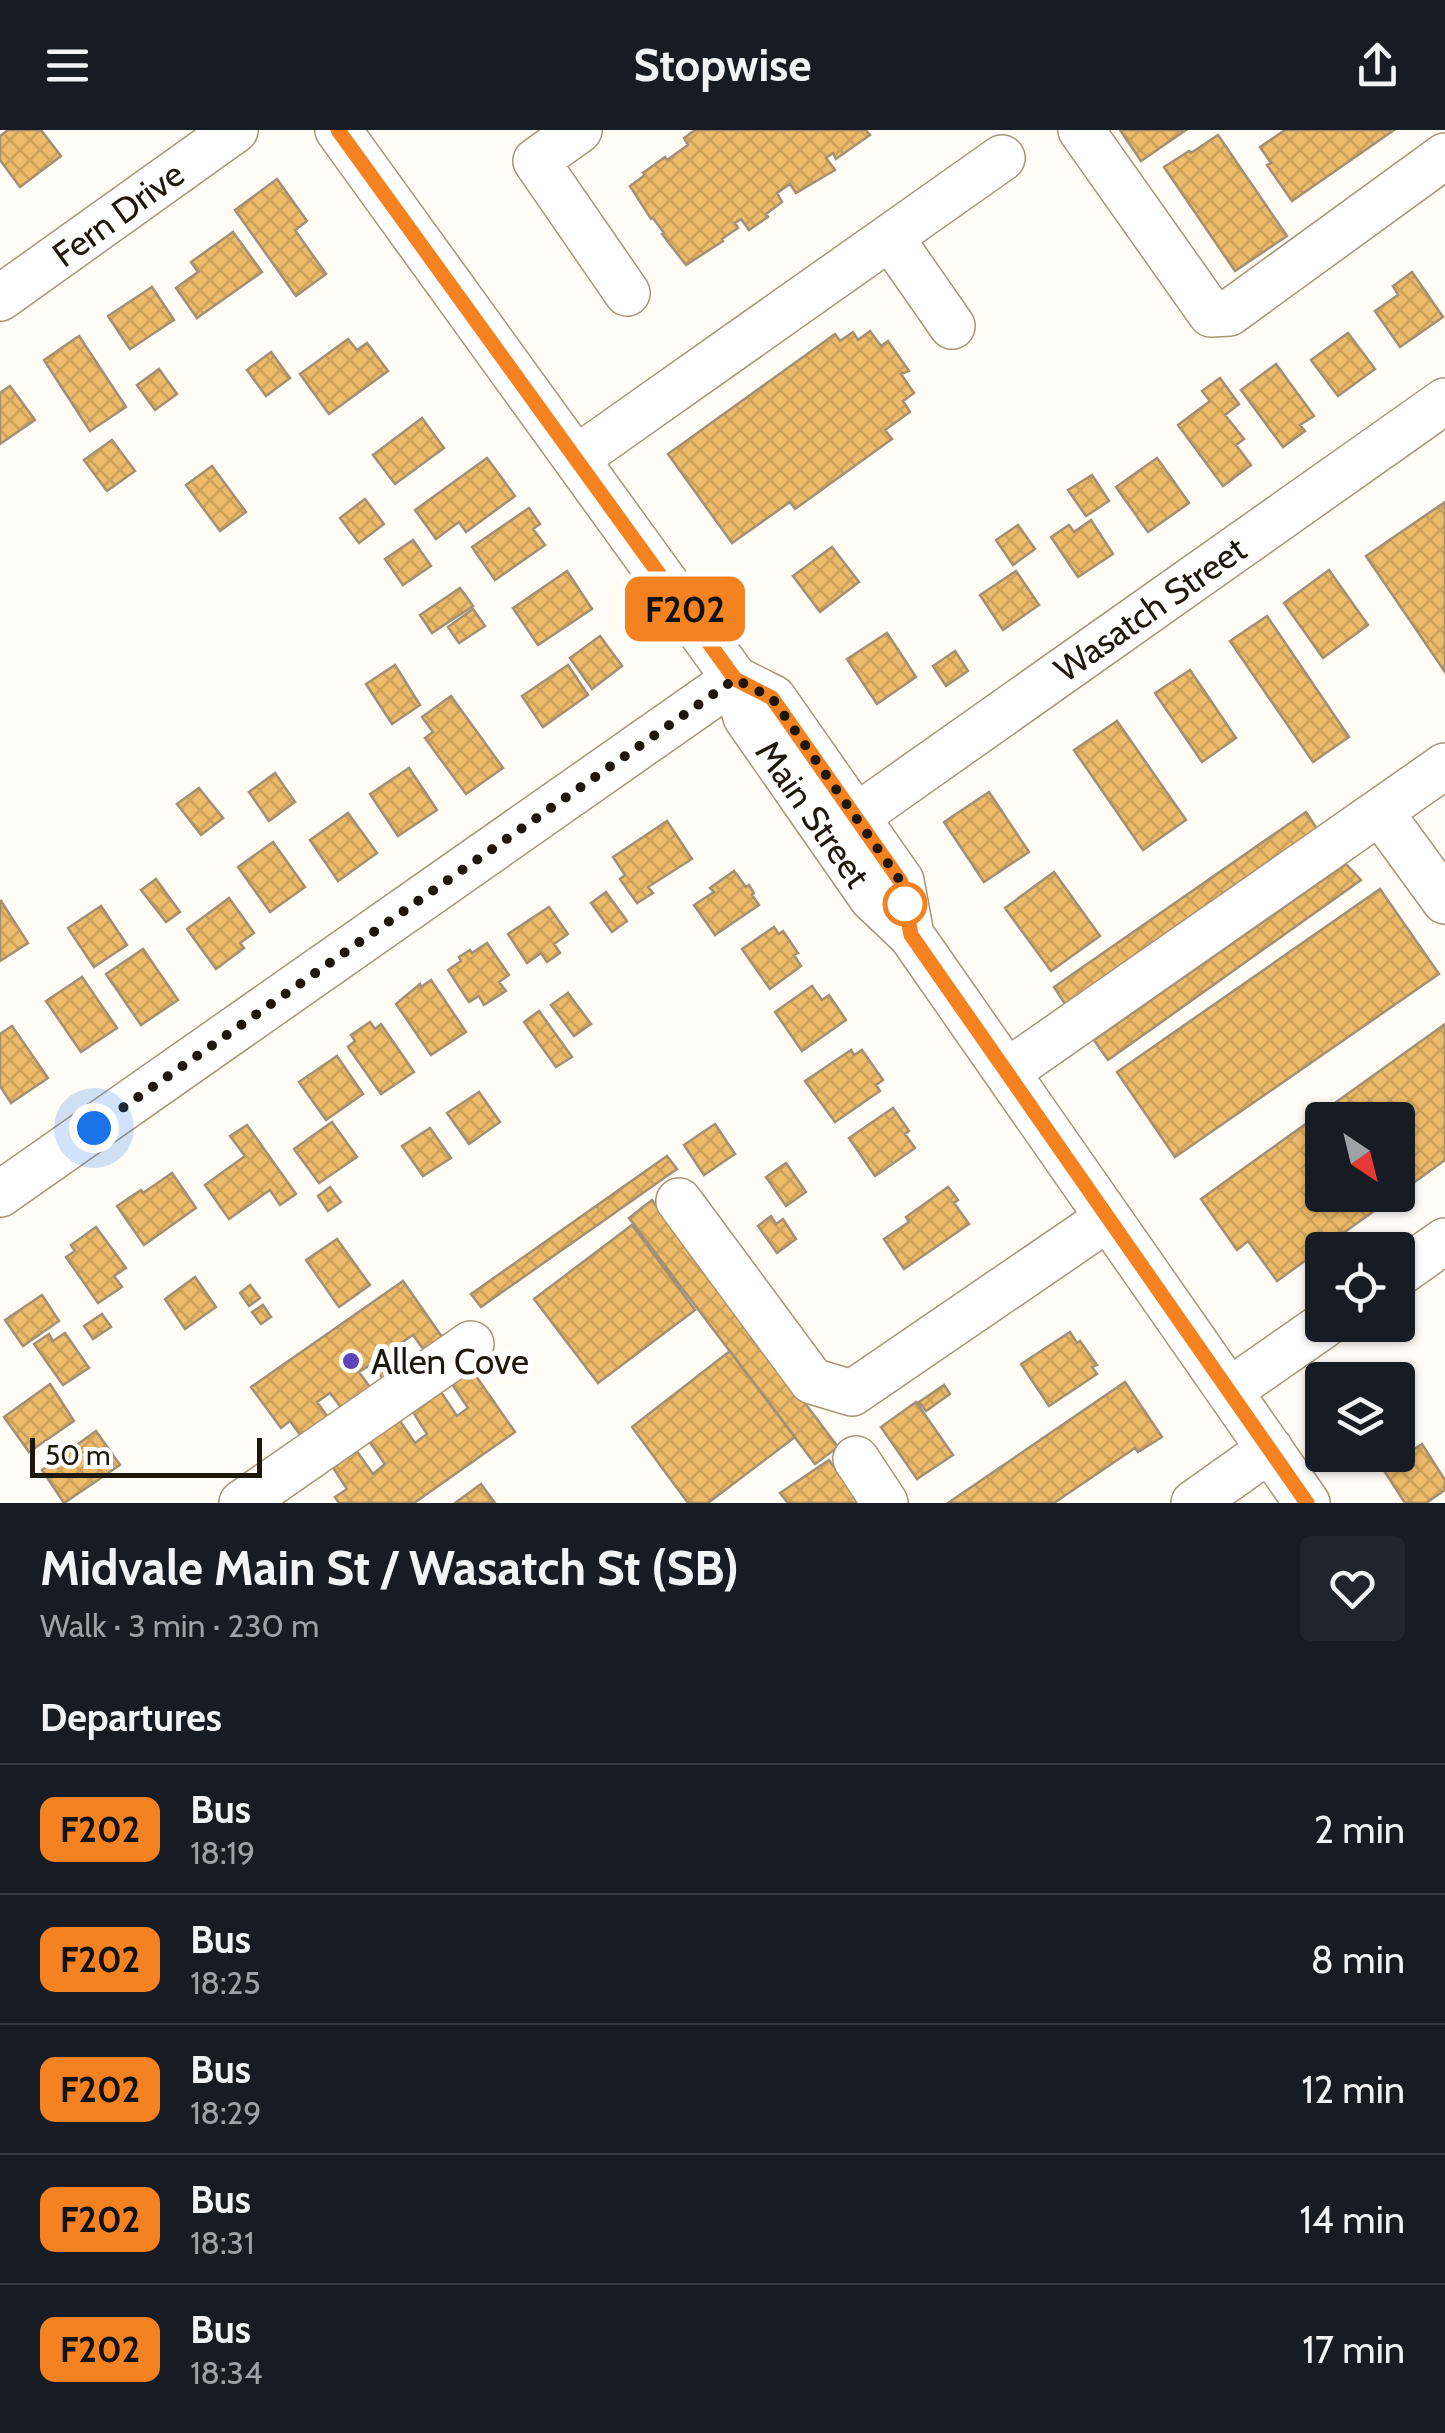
<!DOCTYPE html>
<meta charset="utf-8">
<style>
body{margin:0;font-family:Cabin,sans-serif;background:#20242c;color:#f1f3f6;height:100vh;display:flex;flex-direction:column;font-size:38px;white-space:nowrap}
*{box-sizing:border-box;margin:0}
p{font-size:32px;color:#9ea1a6}
.icon{flex:none;width:55px;height:55px;fill:none;stroke:currentColor;stroke-width:2;stroke-linecap:round;stroke-linejoin:round}
.map{position:relative;height:1373px;overflow:hidden}
.side{display:flex;flex-direction:column;background:#171b24;flex:1}
.side>*{flex:none}
.badge{padding:0 20px;border-radius:15px;font-size:35px;line-height:65px}
.needle{width:65px;rotate:145deg}
.buttons{position:absolute;left:1305px;top:972px;display:grid;gap:20px}
.buttons a{display:grid;place-items:center;width:110px;height:110px;border-radius:10px;background:#171b24;box-shadow:0 2px 8px #0004;font-size:50px}
.scale{position:absolute;left:30px;bottom:25px;width:232px;box-sizing:border-box;padding-left:10px;border:5px solid #1e170b;border-top:0;font-size:28px;line-height:35px;white-space:nowrap;color:#1e170b;-webkit-text-stroke:8px #fff;paint-order:stroke}
.you{position:absolute;width:50px;height:50px;margin:-25px;border:8px solid #fff;border-radius:50%;background:#1a73e8;box-shadow:0 0 0 15px #1a73e833}
.map>.badge{position:absolute;translate:-50% -50%;box-shadow:0 0 0 5px #fff}
h2{padding:0 40px;font-size:38px;line-height:90px}
.round{display:grid;place-items:center;flex:none;width:105px;height:105px;border-radius:10px;background:#20242c}
.overview{display:flex;align-items:center;justify-content:space-between;height:170px;padding:0 40px}
h1{font-size:48px;font-weight:700;line-height:75px}
ul{padding:0;list-style:none}
li{display:flex;align-items:center;gap:30px;height:130px;padding:0 40px;border-top:2px solid #363941}
li div{flex:1}
li b{display:block;font-size:38px}
li em{font-style:normal}
li .badge{min-width:110px;font-weight:700;text-align:center}
header{display:flex;justify-content:space-between;align-items:center;height:130px;padding:0 40px;background:#171b24;font-size:45px;font-weight:700}
.map>svg:first-child{display:block}
.building{fill:url(#building-cross-hatch);stroke:#a39074;stroke-width:2.5}
.lines{fill:none;stroke-linecap:round;stroke-linejoin:round}
.minor-casing{stroke:#a89578;stroke-width:48}
.minor{stroke:#fff;stroke-width:45}
.line-casing{stroke:#fff;stroke-width:22}
.line{stroke:#f58220;stroke-width:15}
.walk{stroke:#1e170b;stroke-width:10;stroke-dasharray:0 18}
.stop-dot{fill:#fff;stroke:#f58220;stroke-width:5}
.poi-dot{fill:#5e43bb;stroke:#fff;stroke-width:4}
.labels{text-anchor:middle;dominant-baseline:central;stroke-width:10;stroke-linejoin:round;paint-order:stroke}
.street-label{font-size:35px;fill:#1e170b;stroke:#fff}
.poi-label{font-size:35px;fill:#1e170b;stroke:#fff;text-anchor:start}
</style>
<header><svg class="icon" aria-label="menu" viewBox="0 0 24 24"><path d="M4 6h16M4 12h16M4 18h16"/></svg>Stopwise<svg class="icon" aria-label="share" viewBox="0 0 24 24"><path d="M12 15V3M7 8l5-5 5 5M5 13v7h14v-7"/></svg></header>
<div class="map">
<svg width="1445" height="1373" viewBox="0 0 1445 1373">
<defs>
<pattern id="building-cross-hatch" width="8" height="8" patternUnits="userSpaceOnUse" patternTransform="scale(2.5)"><rect width="8" height="8" fill="#edbb69"/><path d="M0 0l8 8M0 8l8-8" fill="none" stroke="#cba05a"/></pattern>
</defs>
<rect width="100%" height="100%" fill="#fffbf5"/>
<path class="building" d="M8,0h33l20,26 -41,31 -20,-27v-24z
M695,0h171l4,5 -34,24 -3,-6 -7,5 9,12 -39,23 -6,-9 -13,9 5,9 -16,12 2,3 -19,13 -8,-11 -6,4 3,5 -16,11 1,2 -37,24 -24,-31 2,-1 -11,-15 -2,1 -21,-33 15,-11 -2,-2 22,-16 2,3 21,-15 -4,-7z
M1120,0h66l-45,31z
M1285,0h109l-102,71 -25,-36 4,-2 -11,-16z
M1218,5l69,101 -52,35 -71,-104 25,-16 2,2z
M277,49l30,42 -12,9 31,44 -30,22 -61,-86z
M233,102l29,40 -65,46 -21,-30 22,-16 -7,-10z
M1412,142l31,45 -43,30 -25,-36 23,-16 -5,-9z
M152,157l22,33 -44,29 -22,-33z
M870,201l11,15 7,-5 21,30 -8,3 13,19 -11,8 7,11 -25,18 7,9 -97,70 -5,-7 -58,41 -64,-89 167,-120 5,7 13,-9 5,8z
M1348,203l27,36 -37,27 -27,-36z
M79,206l47,71 -36,24 -46,-71z
M348,209l9,11 10,-7 21,28 -59,43 -29,-40z
M271,222l19,26 -24,18 -19,-26z
M1276,234l38,52 -14,9 5,6 -22,16 -42,-57z
M159,239l18,25 -22,16 -18,-25z
M1220,248l19,26 -14,11 19,24 -8,6 15,20 -28,21 -45,-61 32,-24 -8,-10z
M10,256l25,34 -35,24v-51z
M422,288l22,30 -49,36 -22,-29z
M112,310l23,31 -28,20 -23,-31z
M487,328l28,38 -49,36 -7,-10 -23,17 -21,-29z
M1157,328l32,45 -41,29 -32,-45z
M212,336l34,46 -26,19 -34,-46z
M1092,345l17,26 -23,15 -18,-26z
M365,369l19,25 -25,19 -19,-25z
M1445,372v170l-79,-116z
M529,378l11,16 -7,5 12,16 -50,35 -23,-33z
M1091,390l22,34 -35,23 -27,-40 18,-12 5,7z
M1018,395l17,24 -22,16 -17,-25z
M413,410l18,26 -28,19 -18,-26z
M832,417l27,35 -39,30 -27,-36z
M1329,440l39,55 -45,33 -39,-55z
M567,441l25,38 -54,36 -25,-37z
M1016,441l23,34 -36,25 -23,-35z
M460,458l13,18 -41,27 -12,-18z
M473,479l12,17 -26,17 -11,-16z
M1267,486l82,121 -36,25 -83,-121z
M887,503l29,44 -39,27 -30,-45z
M600,506l22,30 -30,23 -22,-31z
M955,521l13,20 -22,15 -13,-20z
M395,535l25,40 -28,19 -26,-40z
M568,535l20,30 -45,32 -21,-31z
M1190,540l46,68 -34,24 -47,-69z
M451,566l52,72 -37,26 -41,-56 8,-6 -11,-15z
M1117,591l69,99 -43,30 -69,-100z
M409,638l28,42 -39,26 -28,-42z
M275,643l20,29 -26,19 -20,-29z
M199,658l24,30 -22,17 -24,-31z
M989,662l40,60 -45,30 -40,-60z
M1306,682l13,20 -252,175 -13,-20z
M348,683l29,40 -39,28 -28,-41z
M667,691l25,38 -44,28 5,6 -16,10 -17,-24 5,-4 -12,-18z
M273,712l32,45 -35,25 -32,-45z
M1346,734l15,16 -253,180 -14,-20z
M734,741l12,16 3,-2 5,8 -2,2 7,10 -44,30 -21,-30 20,-13 -4,-4z
M1054,742l46,64 -49,35 -46,-63z
M156,749l24,33 -14,10 -25,-32z
M1380,759l59,85 -264,183 -58,-85z
M606,762l21,29 -15,11 -21,-29z
M229,768l25,35 -14,10 4,5 -28,21 -29,-40z
M1,771l27,42 -28,18v-59z
M101,776l26,39 -33,22 -26,-39z
M549,777l19,27 -14,10 6,9 -13,9 -6,-9 -14,10 -19,-29z
M774,797l5,7 4,-3 15,22 -4,2 7,11 -31,23 -28,-40z
M487,813l22,32 -10,7 7,9 -22,14 -5,-9 -10,6 -21,-32 13,-9 -2,-4 11,-7 2,3z
M143,819l35,51 -37,25 -35,-51z
M82,847l35,51 -36,24 -35,-51z
M431,850l35,52 -35,23 -35,-51 24,-20 1,3z
M812,856l10,14 7,-5 17,25 -44,31 -27,-39z
M568,863l23,31 -17,12 -23,-31z
M539,881l33,46 -16,10 -32,-45z
M370,892l5,7 6,-5 33,48 -33,22 -33,-47 7,-6 -4,-6z
M1445,894v136l-47,34v-74h-76v75h74l-119,86 -29,-40 -11,9 -36,-51z
M12,896l36,52 -37,25 -11,-17v-52z
M851,920l3,5 8,-5 21,30 -7,5 4,6 -45,31 -30,-41z
M337,926l26,38 -37,26 -27,-38z
M479,962l21,30 -31,22 -22,-31z
M893,978l16,23 -4,3 10,14 -40,28 -26,-38z
M332,992l25,35 -38,26 -25,-34z
M715,994l20,30 -31,21 -20,-30z
M247,995l49,69 -16,11 -10,-15 -41,29 -24,-34 40,-29 -15,-20z
M430,998l21,30 -28,18 -21,-30z
M667,1026l10,13 -196,138 -10,-13z
M786,1033l20,29 -20,14 -20,-29z
M172,1043l24,35 -52,37 -27,-39 24,-16 2,3z
M330,1057l11,15 -13,9 -10,-15z
M948,1057l10,13 -4,3 15,21 -65,45 -20,-30 25,-17 -3,-5z
M652,1070l186,247 -23,17 -186,-246z
M771,1086l5,8 7,-5 13,20 -19,14 -19,-27z
M632,1095l63,85 -97,73 -64,-84z
M96,1097l30,41 -12,8 8,11 -24,16 -32,-46 9,-6 -4,-6z
M337,1109l33,46 -31,22 -33,-47z
M195,1147l21,30 -31,22 -20,-30z
M403,1151l44,63 -18,13 -16,-22 -12,8 16,22 -29,21 -16,-22 -13,8 16,22 -28,21 -17,-22 -13,9 16,22 -27,19 -16,-22 -9,7 -30,-41z
M250,1155l10,13 -11,8 -9,-13z
M42,1165l17,26 -36,25 -18,-26z
M263,1175l8,12 -10,7 -9,-12z
M102,1184l9,13 -18,12 -9,-13z
M1070,1202l7,11 3,-2 17,24 -5,2 5,7 -48,32 -28,-42z
M65,1203l24,35 -26,17 -29,-41 15,-10 4,7z
M730,1221l65,86 -87,66h-20l-56,-76z
M471,1239l44,63 -101,71h-75l-4,-6 12,-8 -15,-23 24,-16 17,24 12,-10 -16,-23 31,-20 15,22 12,-9 -14,-22 28,-20 16,24 11,-8 -16,-24z
M1125,1252l37,55 -24,15 -3,-4 -81,55h-106z
M50,1254l24,37 -45,31 -25,-35z
M944,1255l6,9 -24,17 -7,-9z
M916,1272l37,53 -36,24 -36,-52z
M96,1301l24,34 -56,38 -22,-33z
M1422,1314l23,36v10l-19,13h-21l-22,-34z
M829,1330l31,43h-72l-8,-10z
M481,1354l14,19h-40z"/>
<g class="lines">
<g class="minor-casing">
<path id="minor" d="M338,0l397,549 11,38 126,181 39,37 396,568
M579,0l-43,31 91,132
M1081,0l130,184 18,-1 216,-157
M890,107l62,89
M0,168l235,-168
M577,328l425,-300
M735,549l38,19 128,183 10,54
M1380,682l65,89
M856,687l589,-416
M1007,942l438,-306
M0,1064l735,-515
M679,1071l133,180 40,12 256,-175
M1398,1144l47,-33
M1229,1261l95,-66
M856,1329l29,44
M242,1373l229,-159
M1194,1373l76,-54"/>
</g>
<use href="#minor" class="minor"/>
</g>
<g class="lines">
<g class="line-casing">
<path id="line" d="M338,0l397,549 37,19 129,184 10,53 396,568"/>
</g>
<use href="#line" class="line"/>
<path class="walk" d="M94,998l641,-449 37,19 129,184 5,26 -1,-4"/>
</g>
<circle class="stop-dot" cx="905" cy="774" r="20"/>
<circle class="poi-dot" cx="351" cy="1231" r="10"/>
<g class="labels">
<g class="street-label">
<text transform="translate(118 84) rotate(-36)">Fern Drive</text>
<text transform="translate(1150 479) rotate(-35)">Wasatch Street</text>
<text transform="translate(813 684) rotate(55)">Main Street</text>
</g>
<g class="poi-label">
<text x="371" y="1231">Allen Cove</text>
</g>
</g>
</svg>
<div class="buttons">
<a><svg class="needle" viewBox="-14 -14 28 28"><path d="M0-13l5 13h-10z" fill="#e53935"/><path d="M0 13l5-13h-10z" fill="#9ea1a6"/></svg></a>
<a><svg class="icon" aria-label="locate" viewBox="0 0 24 24"><circle cx="12" cy="12" r="6"/><path d="M12 2v4M12 18v4M2 12h4M18 12h4"/></svg></a>
<a><svg class="icon" aria-label="layers" viewBox="0 0 24 24"><path d="M12 4l9 5-9 5-9-5zM3 14l9 5 9-5"/></svg></a>
</div>
<div class="scale">50 m</div>
<div class="you" style="left:94px;top:998px"></div>
<b class="badge" style="left:685px;top:479px;background:#f58220;color:#111">F202</b>
</div>
<section class="side">
<div class="overview"><div><h1>Midvale Main St / Wasatch St (SB)</h1><p>Walk · 3 min · 230 m</p></div><a class="round"><svg class="icon" aria-label="heart" viewBox="0 0 24 24"><path d="M12 20l-8-8c-3-5 5-10 8-4 3-6 11-1 8 4z"/></svg></a></div>
<h2>Departures</h2>
<ul>
<li><span class="badge" style="background:#f58220;color:#111">F202</span><div><b>Bus</b><p>18:19</p></div><em>2 min</em></li>
<li><span class="badge" style="background:#f58220;color:#111">F202</span><div><b>Bus</b><p>18:25</p></div><em>8 min</em></li>
<li><span class="badge" style="background:#f58220;color:#111">F202</span><div><b>Bus</b><p>18:29</p></div><em>12 min</em></li>
<li><span class="badge" style="background:#f58220;color:#111">F202</span><div><b>Bus</b><p>18:31</p></div><em>14 min</em></li>
<li><span class="badge" style="background:#f58220;color:#111">F202</span><div><b>Bus</b><p>18:34</p></div><em>17 min</em></li>
</ul>
</section>
